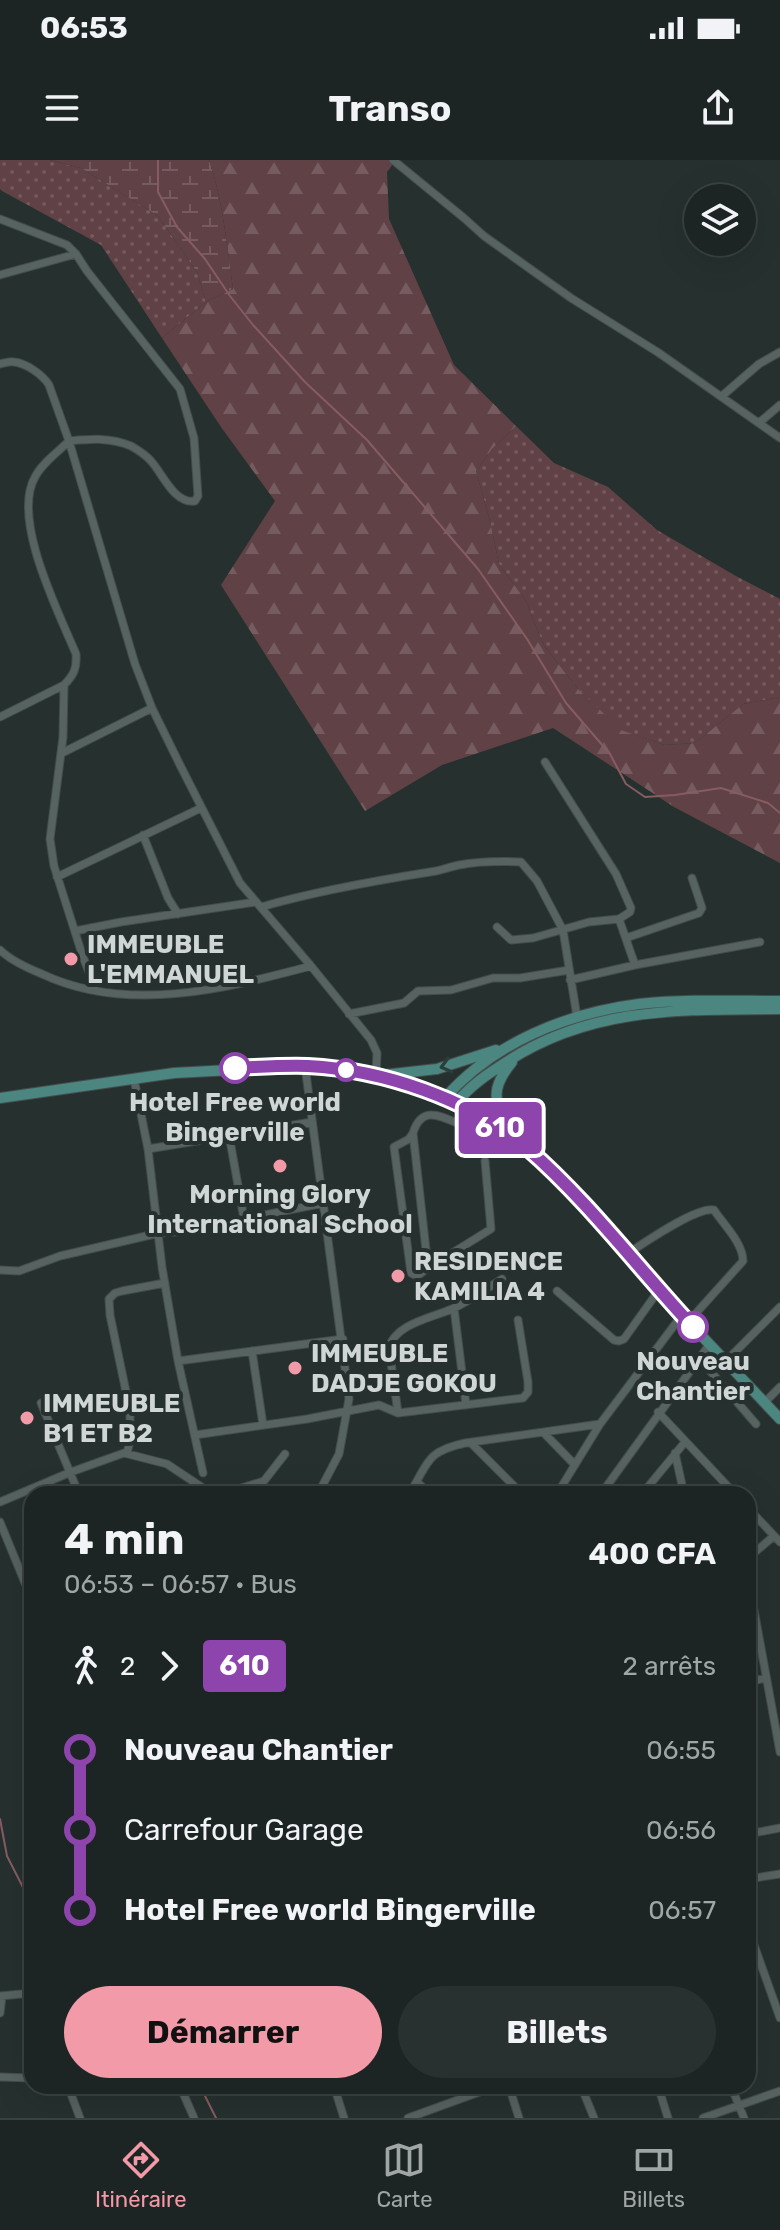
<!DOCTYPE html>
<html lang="fr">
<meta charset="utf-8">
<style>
body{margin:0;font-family:Rubik,sans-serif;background:#293130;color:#f1f3f6;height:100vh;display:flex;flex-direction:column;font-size:30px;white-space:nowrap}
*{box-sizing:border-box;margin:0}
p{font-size:26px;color:#a0a5a6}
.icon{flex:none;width:44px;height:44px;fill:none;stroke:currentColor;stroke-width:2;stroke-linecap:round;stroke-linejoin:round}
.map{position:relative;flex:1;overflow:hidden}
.side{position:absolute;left:24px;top:1326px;width:732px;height:608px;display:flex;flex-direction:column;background:#1c2523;border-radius:24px;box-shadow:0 8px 32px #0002,0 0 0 2px #3a4241}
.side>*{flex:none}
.badge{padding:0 16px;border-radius:6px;font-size:28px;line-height:52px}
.fabs{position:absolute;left:684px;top:24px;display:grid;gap:16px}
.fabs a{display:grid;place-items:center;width:72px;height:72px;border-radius:50%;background:#1c2523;box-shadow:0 8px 32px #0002,0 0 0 2px #3a4241;font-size:40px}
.map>.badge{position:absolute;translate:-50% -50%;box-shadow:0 0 0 4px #fff}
.legs{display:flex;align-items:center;gap:12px;height:88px;padding:0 40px;font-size:26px}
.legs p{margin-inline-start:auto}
.overview{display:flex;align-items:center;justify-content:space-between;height:136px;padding:0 40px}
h1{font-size:44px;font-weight:700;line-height:60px}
.action{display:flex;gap:16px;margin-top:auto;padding:16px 40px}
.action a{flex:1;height:92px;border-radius:48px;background:#f39aa8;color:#111;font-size:32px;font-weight:700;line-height:92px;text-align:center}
.action a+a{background:#293130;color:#f1f3f6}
ul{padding:0 40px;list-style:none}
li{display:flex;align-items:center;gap:28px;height:80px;font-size:30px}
li i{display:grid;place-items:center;width:12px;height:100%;margin:0 10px;background:currentColor}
li i::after{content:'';width:20px;height:20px;margin:-10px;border:6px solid;border-radius:50%;background:#1c2523}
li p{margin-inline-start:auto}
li:first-child i{background:linear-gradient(#0000 50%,currentColor 0)}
li:last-child i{background:linear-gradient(currentColor 50%,#0000 0)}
.status{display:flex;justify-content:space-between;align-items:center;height:56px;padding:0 40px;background:#1c2523;direction:ltr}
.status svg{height:22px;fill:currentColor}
header{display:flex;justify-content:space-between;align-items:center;height:104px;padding:0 40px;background:#1c2523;font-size:36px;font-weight:700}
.tab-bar{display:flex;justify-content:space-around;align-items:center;height:112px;border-top:2px solid #3a4241;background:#1c2523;font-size:22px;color:#a0a5a6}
.tab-bar a{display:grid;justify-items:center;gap:4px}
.tab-bar .on{color:#f39aa8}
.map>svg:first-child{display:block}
.grass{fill:url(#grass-dots)}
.forest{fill:url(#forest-firs)}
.wetland{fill:url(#wetland-marsh)}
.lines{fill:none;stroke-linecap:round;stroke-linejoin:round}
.stream{stroke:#865c62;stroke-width:2}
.street-casing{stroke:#454d4c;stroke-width:9}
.secondary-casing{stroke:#454d4c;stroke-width:12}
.street{stroke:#576361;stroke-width:7}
.secondary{stroke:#4b8680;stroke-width:10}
.oneway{stroke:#2c3e3b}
.line-1-casing{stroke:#fff;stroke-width:18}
.line-1{stroke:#8e44ad;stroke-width:12}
.poi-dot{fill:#f39aa8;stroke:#26312f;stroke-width:3}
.stop-1-dot{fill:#fff;stroke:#8e44ad;stroke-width:4}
.labels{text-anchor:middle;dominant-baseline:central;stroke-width:8;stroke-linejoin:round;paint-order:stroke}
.poi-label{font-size:26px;font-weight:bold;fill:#d0d6d5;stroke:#26312f;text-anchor:start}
.stop-label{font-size:26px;font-weight:bold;fill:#d0d6d5;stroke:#26312f}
</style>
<div class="status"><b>06:53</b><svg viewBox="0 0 49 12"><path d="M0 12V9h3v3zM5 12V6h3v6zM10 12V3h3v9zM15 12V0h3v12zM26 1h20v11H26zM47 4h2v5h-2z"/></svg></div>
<header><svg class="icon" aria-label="menu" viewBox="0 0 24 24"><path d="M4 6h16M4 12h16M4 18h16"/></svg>Transo<svg class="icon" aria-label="share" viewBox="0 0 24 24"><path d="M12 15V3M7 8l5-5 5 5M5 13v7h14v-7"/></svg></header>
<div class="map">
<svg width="780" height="1958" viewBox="0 0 780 1958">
<defs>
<pattern id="grass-dots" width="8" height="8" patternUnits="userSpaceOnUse" patternTransform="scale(2)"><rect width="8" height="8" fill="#604146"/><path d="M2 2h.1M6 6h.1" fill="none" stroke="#765c60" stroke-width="1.8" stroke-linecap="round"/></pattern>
<pattern id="forest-firs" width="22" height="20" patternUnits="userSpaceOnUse" patternTransform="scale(2)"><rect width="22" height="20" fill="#604146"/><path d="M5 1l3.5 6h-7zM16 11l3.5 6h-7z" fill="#765c60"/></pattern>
<pattern id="wetland-marsh" width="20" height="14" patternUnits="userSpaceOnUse" patternTransform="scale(2)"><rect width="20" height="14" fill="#604146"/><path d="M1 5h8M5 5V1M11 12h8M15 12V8" fill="none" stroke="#765c60"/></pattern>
</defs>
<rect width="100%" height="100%" fill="#26312f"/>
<path class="grass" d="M0,0h50l31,8 77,48 39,56 9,30 -44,36 -61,-93 -99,-54 -2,-2z
M516,266l38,37 54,24 49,43 77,45 46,24v98l-37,7 -48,39 -30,2 -45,-15 -43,-42 -34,-44 -17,-43 -27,-37 -9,-43 -14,-50 16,-22z"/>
<path class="forest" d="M209,0h187l-9,12 2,47 36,81 29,65 62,61 -24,23 -16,22 14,50 9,43 27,37 17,43 34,44 44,42 44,15 30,-2 48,-39 37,-7v166l-106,-56 -121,-79 -111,37 -77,46 -144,-226 54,-84 -54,-74 -59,-89 44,-36 27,-13c-6,-43 -10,-88 -24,-129z"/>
<path class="wetland" d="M50,0h159c14,41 18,86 24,129l-27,13 -9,-30 -39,-56 -77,-48z"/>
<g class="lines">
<path class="stream" d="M158,0v32l19,35 28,32 25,37 23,29 52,57 62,58 111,129 49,70 39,64 44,51 16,30 19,13 30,-2 46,-7 47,15 12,10
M0,1659l7,37 25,49
M200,1926l16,32"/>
<g class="street-casing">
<path id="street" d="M393,0l71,58 20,18 87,62 88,55 121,85
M0,59l67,26 9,9 11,17 93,118 14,49 4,58 -3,5c-21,3 -32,-27 -44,-40 -5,-6 -13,-11 -20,-15 -21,-9 -40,-7 -62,-5 -11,11 -27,22 -34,36 -24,42 24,136 41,177 1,14 -2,21 -12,31l-64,32
M0,115l76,-21
M0,204c4,-1 10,-3 14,-2 12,1 29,13 35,23l20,56 66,223 17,44 28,57 60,118 71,83 60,74 6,13 -1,22
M722,236l37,-32 21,-12
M760,262l20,-17
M64,525l-1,52 -13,102 4,27 28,88 14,37
M62,593l90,-45
M143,675l25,63 10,16
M57,717l144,-69
M261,747c55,-16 112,-26 169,-35 10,-1 19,-5 29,-7 21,-4 41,-4 62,-3l16,19 26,49 14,87
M619,759l16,46
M497,767l14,13 22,-2 56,-16 30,-3 11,-7 1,-4 -15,-34 -71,-112
M75,771l46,-9 135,-20
M626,778l73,-25 3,-5 -10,-30
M0,790c11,11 27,18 42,24 85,40 182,15 269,-8
M570,820l65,-15 125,-23
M349,854l55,-11 14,-12 33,-1 42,-12h27l49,-8
M305,906l44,333 -10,55 -21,40
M134,919l14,70 14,118 16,94 25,112
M413,973l-4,6 -15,8 17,126 6,3 11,-8
M229,975l15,84
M148,989l164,-27
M485,1001l6,68 -63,39 -15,-135c12,-39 43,-3 70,-2l6,-10
M627,1094c17,-11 70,-48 87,-44 10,15 29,33 29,51l-55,61
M0,1110l19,1 41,-15 99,-23 46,-3 39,-11 80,-16
M557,1131l57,49 5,1 5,-2 35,-49
M454,1148l12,97
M252,1191l11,74
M699,1198l57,66
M178,1201l165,-22
M725,1202l55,-55
M41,1243l38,91
M764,1243l16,-16
M658,1252l77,82
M398,1253l-9,-65c6,-24 42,-30 63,-39 18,-8 34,-20 50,-30
M544,1273l31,32
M195,1275l112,-16 72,-14 19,8 125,-15 5,-6v-10l-10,-62
M471,1283l51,51
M127,1293l3,-12v-30l-20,-96 -1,-16 6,-6 7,-2 43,-8
M675,1293l9,41
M417,1322l13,12
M222,1334l42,-13 21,-27
M409,1334c20,-30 15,-42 56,-51l135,-19
M557,1334l43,-70 82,-109
M601,1334l108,-149
M642,1334l43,-52
M0,1342l71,-30 53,-19 43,11 39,26 1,4
M748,1348l32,34
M0,1362l32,78
M748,1398l26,-22
M748,1417l32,175
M748,1522l18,-4
M748,1674l32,-6
M748,1719l32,-5
M748,1768l32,90
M0,1836l32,-3
M0,1853l2,-17
M0,1917l32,1
M68,1926l12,32
M180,1926l14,32
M334,1926l10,32
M509,1926l10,32
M581,1926l13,32
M658,1926l10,32
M731,1926l13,32
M408,1958l88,-32
M703,1958l77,-27"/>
</g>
<g class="secondary-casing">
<path id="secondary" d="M512,902c-26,32 -16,43 6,74
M383,915l54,-6 59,-19
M0,938l174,-25 131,-7 71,9 69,23 61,34 20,15 34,32 122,136 98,104
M445,938c48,-55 122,-85 194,-94 47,-5 94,-3 141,-3
M456,943c15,-18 33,-30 52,-42 85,-55 175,-51 272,-52"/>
</g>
<use href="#street" class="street"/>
<use href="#secondary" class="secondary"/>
</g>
<defs><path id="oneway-chevron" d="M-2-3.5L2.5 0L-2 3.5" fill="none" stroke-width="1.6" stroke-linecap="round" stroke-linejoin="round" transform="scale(2)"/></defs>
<use class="oneway" href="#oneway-chevron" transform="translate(446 906) rotate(165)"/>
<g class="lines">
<g class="line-1-casing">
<path id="line-1" d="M235,908c25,-1 49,-3 73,-2 75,4 162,33 219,82 61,53 111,120 166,179"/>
</g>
<use href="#line-1" class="line-1"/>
</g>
<g class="poi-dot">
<circle cx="71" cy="799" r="8"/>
<circle cx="280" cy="1006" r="8"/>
<circle cx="398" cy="1116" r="8"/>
<circle cx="295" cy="1208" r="8"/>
<circle cx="27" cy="1258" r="8"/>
</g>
<g class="stop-1-dot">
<circle cx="235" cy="908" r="14"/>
<circle cx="346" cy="910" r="10"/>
<circle cx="693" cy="1167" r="14"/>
</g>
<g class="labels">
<g class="poi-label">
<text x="87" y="784">IMMEUBLE<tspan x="87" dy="30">L'EMMANUEL</tspan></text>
<text x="280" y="1034" text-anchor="middle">Morning Glory<tspan x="280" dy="30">International School</tspan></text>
<text x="414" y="1101">RESIDENCE<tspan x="414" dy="30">KAMILIA 4</tspan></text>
<text x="311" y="1193">IMMEUBLE<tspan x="311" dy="30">DADJE GOKOU</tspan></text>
<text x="43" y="1243">IMMEUBLE<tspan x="43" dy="30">B1 ET B2</tspan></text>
</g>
<g class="stop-label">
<text x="235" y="942">Hotel Free world<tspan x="235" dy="30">Bingerville</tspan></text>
<text x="693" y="1201">Nouveau<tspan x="693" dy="30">Chantier</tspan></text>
</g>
</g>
</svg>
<div class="fabs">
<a><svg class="icon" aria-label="layers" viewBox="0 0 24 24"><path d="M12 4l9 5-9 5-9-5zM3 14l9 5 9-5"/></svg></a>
</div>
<b class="badge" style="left:500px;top:968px;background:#8e44ad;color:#fff">610</b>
<section class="side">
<div class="overview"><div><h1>4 min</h1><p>06:53 – 06:57 · Bus</p></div><b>400 CFA</b></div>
<div class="legs"><svg class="icon" aria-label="walk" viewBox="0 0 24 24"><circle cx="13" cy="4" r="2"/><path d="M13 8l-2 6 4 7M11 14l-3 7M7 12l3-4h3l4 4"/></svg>2<svg class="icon" aria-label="forward" viewBox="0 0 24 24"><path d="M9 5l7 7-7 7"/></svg><b class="badge" style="background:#8e44ad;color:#fff">610</b><p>2 arrêts</p></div>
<ul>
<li><i style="color:#8e44ad"></i><b>Nouveau Chantier</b><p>06:55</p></li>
<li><i style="color:#8e44ad"></i><span>Carrefour Garage</span><p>06:56</p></li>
<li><i style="color:#8e44ad"></i><b>Hotel Free world Bingerville</b><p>06:57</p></li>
</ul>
<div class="action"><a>Démarrer</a><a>Billets</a></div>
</section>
</div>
<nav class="tab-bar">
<a class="on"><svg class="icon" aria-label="directions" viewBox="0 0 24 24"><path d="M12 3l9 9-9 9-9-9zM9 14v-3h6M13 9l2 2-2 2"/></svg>Itinéraire</a>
<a><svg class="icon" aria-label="map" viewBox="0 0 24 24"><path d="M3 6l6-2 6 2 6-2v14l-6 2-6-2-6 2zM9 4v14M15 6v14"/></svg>Carte</a>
<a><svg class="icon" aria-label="tickets" viewBox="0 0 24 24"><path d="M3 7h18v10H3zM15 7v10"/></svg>Billets</a>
</nav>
